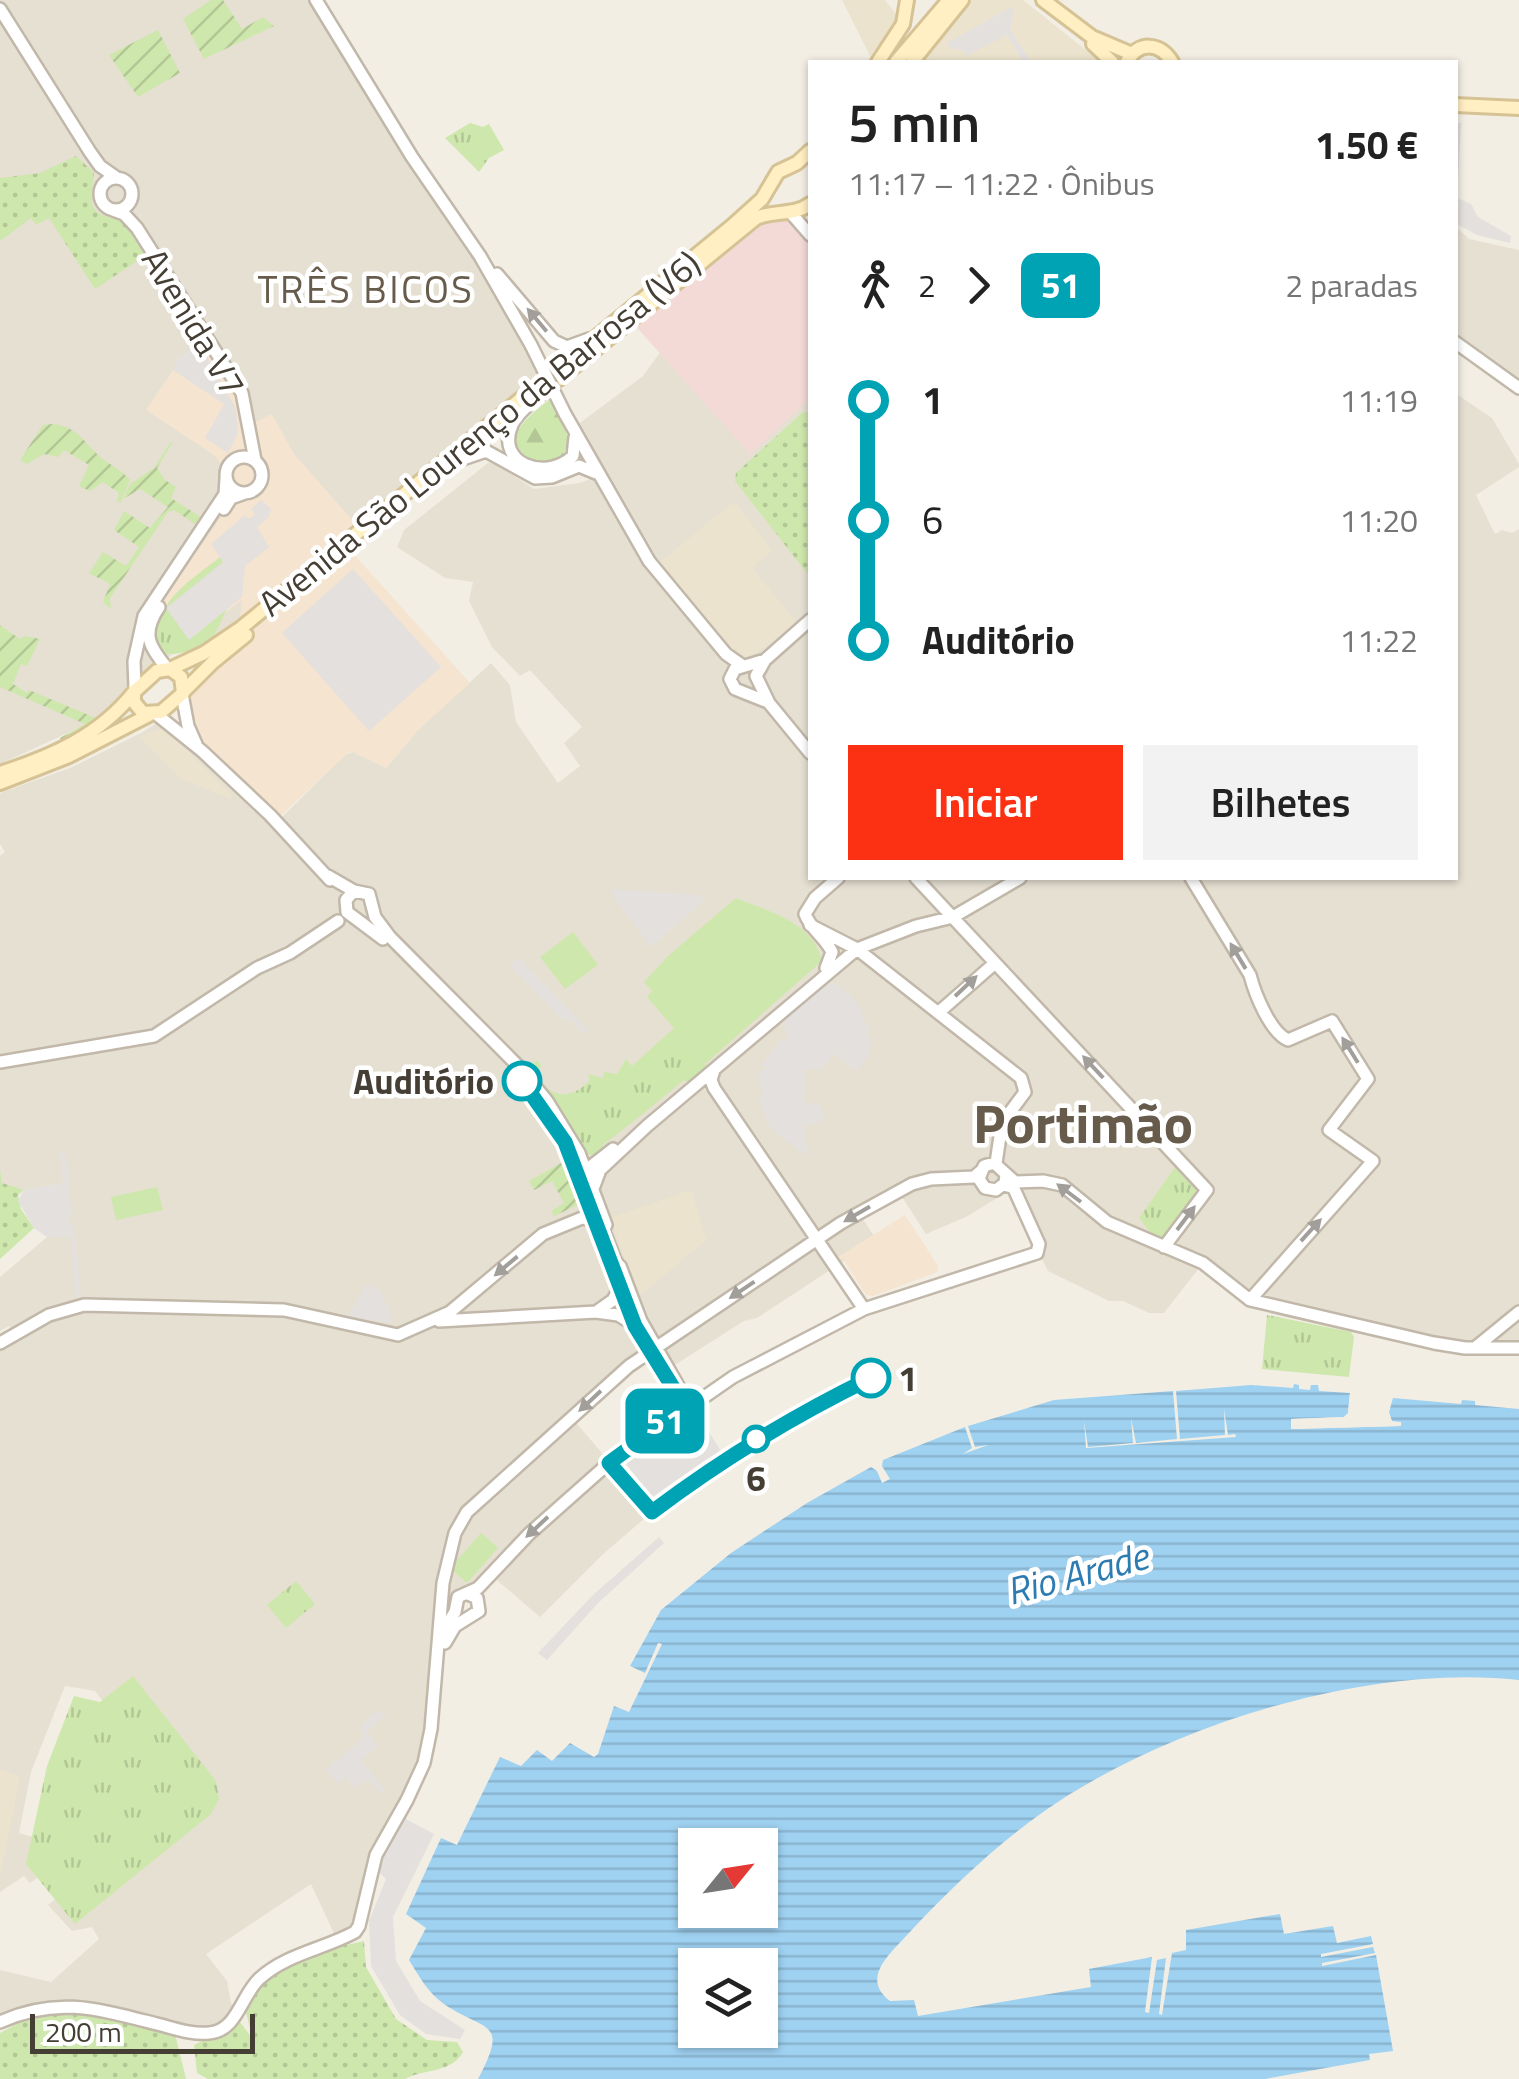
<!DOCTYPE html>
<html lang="pt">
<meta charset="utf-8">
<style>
body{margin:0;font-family:"Titillium Web",sans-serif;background:#f2f2f2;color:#222;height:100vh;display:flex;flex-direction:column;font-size:38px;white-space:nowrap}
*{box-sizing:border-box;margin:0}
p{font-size:32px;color:#767676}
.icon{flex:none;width:55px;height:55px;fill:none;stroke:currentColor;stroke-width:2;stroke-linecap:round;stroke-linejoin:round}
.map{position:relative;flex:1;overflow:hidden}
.details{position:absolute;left:808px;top:60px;width:650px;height:820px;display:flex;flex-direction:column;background:#fff;border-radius:0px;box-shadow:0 2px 8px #0004}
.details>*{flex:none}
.badge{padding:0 20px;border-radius:15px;font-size:35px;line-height:65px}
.needle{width:65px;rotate:60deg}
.buttons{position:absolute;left:678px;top:1828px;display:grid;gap:20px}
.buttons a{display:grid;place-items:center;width:100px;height:100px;border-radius:0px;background:#fff;box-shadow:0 2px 8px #0004;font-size:50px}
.scale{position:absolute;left:30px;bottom:25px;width:225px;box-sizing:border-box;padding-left:10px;border:5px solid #453e34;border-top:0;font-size:28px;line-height:35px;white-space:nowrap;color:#453e34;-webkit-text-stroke:8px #fff;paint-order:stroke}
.map>.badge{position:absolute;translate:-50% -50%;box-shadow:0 0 0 5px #fff}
.legs{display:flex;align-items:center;gap:15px;height:110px;padding:0 40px;font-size:32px}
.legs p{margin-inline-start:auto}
.headline{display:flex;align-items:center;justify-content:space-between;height:170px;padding:0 40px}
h1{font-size:55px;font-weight:600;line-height:75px}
.primary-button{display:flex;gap:20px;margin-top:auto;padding:20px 40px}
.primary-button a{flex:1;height:115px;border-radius:0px;background:#fc3012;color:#fff;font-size:40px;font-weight:600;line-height:115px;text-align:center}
.primary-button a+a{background:#f2f2f2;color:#222}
ul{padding:0 40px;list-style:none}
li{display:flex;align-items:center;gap:35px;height:120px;font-size:38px}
li i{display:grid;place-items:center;width:15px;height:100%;margin:0 12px;background:currentColor}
li i::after{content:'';width:25px;height:25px;margin:-12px;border:8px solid;border-radius:50%;background:#fff}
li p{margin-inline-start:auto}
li:first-child i{background:linear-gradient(#0000 50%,currentColor 0)}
li:last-child i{background:linear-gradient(currentColor 50%,#0000 0)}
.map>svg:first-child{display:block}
.residential{fill:#e6e0d2}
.commercial{fill:#f5e4cf}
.education{fill:#ece3ce}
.medical{fill:#f3dad7}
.grass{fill:url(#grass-dots)}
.forest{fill:url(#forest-firs)}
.park{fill:url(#park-tufts)}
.garden{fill:url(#garden-furrows)}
.pitch{fill:#cee7ac}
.parking{fill:#e3e0dd}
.water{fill:url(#water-rules);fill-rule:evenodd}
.pier{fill:#f2eee4}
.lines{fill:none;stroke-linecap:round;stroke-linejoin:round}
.tertiary-casing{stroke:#c1b8aa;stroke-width:16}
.secondary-casing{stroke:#d6c395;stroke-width:18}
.tertiary{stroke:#fff;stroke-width:11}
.secondary{stroke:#ffefc2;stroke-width:12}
.tertiary-bridge-casing{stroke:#c1b8aa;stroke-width:16;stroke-linecap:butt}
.tertiary-bridge{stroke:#fff;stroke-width:11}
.oneway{fill:#a29e9a}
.line-1-casing{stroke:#fff;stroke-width:22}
.line-1{stroke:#00a3b4;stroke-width:15}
.stop-1-dot{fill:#fff;stroke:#00a3b4;stroke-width:5}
.labels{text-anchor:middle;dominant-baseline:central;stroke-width:9;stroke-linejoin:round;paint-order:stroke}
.street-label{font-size:35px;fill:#453e34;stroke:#fff}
.stop-label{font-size:35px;font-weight:bold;fill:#453e34;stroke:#fff;text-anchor:end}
.neighbourhood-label{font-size:38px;letter-spacing:2.5px;fill:#675c4b;stroke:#fff}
.water-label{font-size:38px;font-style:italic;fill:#2d7cb1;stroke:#fff}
.town-label{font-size:55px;font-weight:bold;fill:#675c4b;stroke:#fff}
</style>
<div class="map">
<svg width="1519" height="2079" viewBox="0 0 1519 2079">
<defs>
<pattern id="grass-dots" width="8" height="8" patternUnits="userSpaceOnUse" patternTransform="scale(2.5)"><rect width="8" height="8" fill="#cee7ac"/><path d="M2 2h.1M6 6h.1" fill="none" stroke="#b2c795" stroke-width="1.8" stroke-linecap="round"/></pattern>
<pattern id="forest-firs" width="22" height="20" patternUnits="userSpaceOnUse" patternTransform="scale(2.5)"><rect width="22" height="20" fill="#cee7ac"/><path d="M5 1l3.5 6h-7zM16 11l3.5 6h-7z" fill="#b2c795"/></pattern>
<pattern id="park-tufts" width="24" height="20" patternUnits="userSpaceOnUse" patternTransform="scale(2.5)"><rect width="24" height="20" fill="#cee7ac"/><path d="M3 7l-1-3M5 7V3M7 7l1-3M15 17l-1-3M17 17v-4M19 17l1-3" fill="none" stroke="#b2c795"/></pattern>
<pattern id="garden-furrows" width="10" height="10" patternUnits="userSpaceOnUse" patternTransform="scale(2.5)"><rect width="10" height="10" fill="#cee7ac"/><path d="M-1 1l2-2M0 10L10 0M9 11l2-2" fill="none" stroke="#b2c795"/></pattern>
<pattern id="water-rules" width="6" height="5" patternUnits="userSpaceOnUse" patternTransform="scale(2.5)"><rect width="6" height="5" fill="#9fd1f1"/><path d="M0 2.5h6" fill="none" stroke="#8ab4cf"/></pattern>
</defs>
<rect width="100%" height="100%" fill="#f2eee4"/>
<path class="residential" d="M0,0h311l183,287 50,90 -281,229 -51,34 -39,14 -35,25 -40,40 -98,45z
M1455,226l14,13 50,11v138l-64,-46z
M810,235v643h645v-485l37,25 27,46v3l-43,28 19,39 7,-4 10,3 7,-4v825l-57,-2 -212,-52 -47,-37 -39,50h-15l-26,-12h-14l-61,-30 -41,-79 -41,25 -40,17 -28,-43 -39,22 17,26 -26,18 -93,61 -13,3 -77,49 -11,-21 -83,70 79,93 -50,43 -62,62 -49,-42 -46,49 -21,139 -48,92 -17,71 -22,14 -26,-56 -105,70 21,27 4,22 7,8 -26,22 -142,-27 -70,16v-52l51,12 48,-43 -7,-12 -20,4 -24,-26 132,-108 -85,-106 -30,-5 -34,86 -12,61 45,12 -21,29 -13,9 -6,-7 -24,16v-549l14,-10 -5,-7 -9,5v-54l47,-40 22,-1 -6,-53 -63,12v-339l5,-4 -5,-8v-51l70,-25 73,-36 18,-12 116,102 68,-67 8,-3 33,16 33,-39 72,-66 19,22 6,37 42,61 22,-17 -16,-23 18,-16 -52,-57 -10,6 -28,-29 -23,-46 4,-19 -28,-4 -48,-31 7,-17 84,-67 8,1 38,25 45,-6 20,-7 -26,-48 70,-52 18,-25z"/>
<path class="commercial" d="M209,338l23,37 17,50 23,-11 22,40 68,77 -116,93 -6,-6 2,-18 -53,40 -27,-38 74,-107 -9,-14 -4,-15 -9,-11 -68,-45 31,-46 -1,-4z
M350,550l120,133 -51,46 -33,39 -33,-16 -5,1 -73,68 -73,-70 -15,-48 1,-8 25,-33z
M905,1215l33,51v6l-65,24 -7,-1 -23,-36h-8z"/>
<path class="education" d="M842,0h43l14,18 -29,38z
M970,0h53l78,62h-181z
M736,504l36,47 -20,17 45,55 -48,35 -14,-3 -75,-93 70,-57z
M164,728l68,67v2l-4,1 -46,-19 -43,-43z
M691,1190l15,50 -68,57 -28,-79z
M0,1769l20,8 -20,100z"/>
<path class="medical" d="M783,210l27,25v163l-60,56 -118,-132 124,-104z"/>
<path class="grass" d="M76,156l18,17c-4,37 -7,39 29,48l23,34 -51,34 -46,-71 -13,7 -5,-7 -31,23v-63l40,-5z
M803,412h7v165l-75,-96 1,-8z
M0,1169l2,14 22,7 -6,5 3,14 13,19 -34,31z
M364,1941l2,26 30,52 31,21 30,2 6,10c-11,21 -40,17 -58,27h-197l-11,-6 -3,-28 12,-6h13l20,-18 14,18 -8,-30 25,-34 43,-22z
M59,2014l34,2 82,18 11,45h-186v-46l22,-12z"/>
<path class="forest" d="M550,399c11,20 26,38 11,59l-23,6c-44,-22 -12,-46 12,-65z"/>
<path class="park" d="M470,123l13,4 6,-3 15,26 -15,8 -10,14 -34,-34z
M220,557l4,5 -35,77 38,-30 -15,31c-12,6 -25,13 -38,14 -38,3 -13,-41 -3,-55 13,-16 33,-29 49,-42z
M674,1028l33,39 -19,16 -4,-3c-27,22 -53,44 -81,65l3,5 -12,6 -10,-3 -56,-85 9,-8 4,5 -4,14c17,20 36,20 53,1l-2,-6 15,4 1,-6 13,2 9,-15 6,7z
M1178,1163l26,27 -39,50 -15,-8 -11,-14z
M1267,1315l84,17 3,5 -5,40 -87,-8z
M296,1581l19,23 -29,24 -19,-23z
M133,1676l83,105 3,18 -8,15 -136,110 -49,-60 21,-98 27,-70 26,6z"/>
<path class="garden" d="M211,0h12l19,29 21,-12 11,9 -70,33 -21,-40z
M158,30l22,43 -42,24 -29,-42z
M52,424c27,2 33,21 52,36 10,7 18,11 26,20l-9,22 -4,1 2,-10 -16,-11 -13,9 -11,-5 10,-21 -25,-15 -5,7 -15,-3 -17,10 -7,-4 23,-35z
M173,442l-16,26 8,12 11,7 -5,11 30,19 -6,7 -21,-14 -6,2 -58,86 1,11 -8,-7 7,-18 -21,-11 14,-21 23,14 13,-19 -25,-17 10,-19 26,17 18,-21 -28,-18 -17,10 7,-15 24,-16 16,-25z
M0,625l20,14 5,-3 15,3 -13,27 -6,-2 -8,20 14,9 2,-3 69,29 -35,24 -3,-5 25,-14 -85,-37z
M566,1160l14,44 -26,12 -3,-5 13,-8 -12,-22 -18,9 -5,-9z"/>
<path class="pitch" d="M736,898c32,13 78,25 86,63l-117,103 -58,-67 5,-6 -8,-9 24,-26z
M573,932l25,33 -33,24 -25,-32z
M157,1187l6,23 -47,10 -5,-23z
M481,1533l17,15 -31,35 -17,-15z"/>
<path class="parking" d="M1011,7l3,5 -4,17 21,33h-8l-16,-27 -41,21 -4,-6 -12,-2 -3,-5z
M1455,123h6l-4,75 14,6 7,13 33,19 -1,7 -33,-8 -22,-12z
M200,344l36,65 2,24 -10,20 -23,-15 19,-34 -51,-34 3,-10z
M261,500l10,9 -2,8 -12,10 12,20 -24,19 -3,31 -53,43 -23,-32 57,-46 -12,-18 34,-29 4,4 6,-5 -4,-5z
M353,569l88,98 -72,64 -87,-98z
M611,889l88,6 7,4 -55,48 -35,-46z
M519,958l70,73 -7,2 -12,-14h-8l-53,-54z
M831,981l20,14 2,6 3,-1 14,32 -4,2 5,5 -2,16 -13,16 -22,-17 -13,16 -16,-1 -2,33 17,3 5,11 -6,7 -15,2 4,32 -38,-29 -12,-29 6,-4 -7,-16 4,-9 6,-1 -5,-4 19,-26 5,2 2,-6 -5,-2 3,-9 -4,-5z
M65,1150l7,66 -5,1 1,6h5l8,74h-4l-7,-60h-23l-13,-9 -16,-27 6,-11 39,-7 -3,-32z
M367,1283l15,9 11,32 -45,-8z
M696,1412l25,39 -69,46 -26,-34z
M659,1537l5,6 -66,60 -51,57 -9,-7 55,-58z
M378,1710l10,4 -21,16 10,16 -16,14 24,30 -4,4 -13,-15 -13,9 -9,-11 -8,7 -12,-15 39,-32 -6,-8 3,-5z
M402,1817l32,17 -41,83 3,44 24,40 45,29 -5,9 -34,-5 -26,-19 -29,-49 -2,-45 17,-42 -10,-10z"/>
<path class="water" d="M1294,1384l5,1v4l11,1 1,-5h7l1,6 31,2 -2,20 -4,4 -53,2 1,10 109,-3v-4h-9l-3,-10 4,-14 68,6 1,-4 13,1v4l44,4v271c-150,-17 -352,45 -476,132 -49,35 -94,78 -135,122 -18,20 -48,44 -18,67l24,-1 4,16 173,-29 -2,-18 63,-12 -7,55 4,1 8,-53 9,-2 -7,56 3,1 10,-62 14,-3v-20l94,-16 4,20 49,-8 4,17 34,-7 2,8 -52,10v3l52,-10 2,6 -53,10v3l54,-11 17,96 -24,3 1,6 -105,19h-787c32,-60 7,-47 -34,-75 -16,-11 -25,-28 -35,-44l17,-32 -20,-14 35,-76 16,7 43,-88 21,9 16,-16 15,11 18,-18 24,14 4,-3 16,-48 15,6 33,-68 -4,-1 -13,30 -15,-7 31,-56 70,-57 76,-50 64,-36 6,4 5,12 8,-4 -8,-13 1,-6 82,-33 7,21 -9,6 25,-9 -13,2 -7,-21 86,-26 119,-9 4,48 -41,4 -5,-25 2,25 -45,4 -4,-26 2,27 150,-11 -1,-3 -7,1 -4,-26 1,26 -45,4 -4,-48 75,-6 42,3zM695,1845h65v65h-65zM695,1965h65v65h-65z"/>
<path class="pier" d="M1350,1392l5,1 -2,21 -6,7h9l-3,-4 2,-24h5l-1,23h24l4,-21 4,1 -2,17 3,8 9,1v4l-110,3v-10l53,-2 4,-4z"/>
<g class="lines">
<g class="tertiary-casing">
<path id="tertiary" d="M316,0l96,157 68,99 51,89
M0,9l90,143 10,14 17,12
M100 194a16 16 0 1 1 32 0a16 16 0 1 1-32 0Z
M113,210l11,4 13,14 105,165 13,67
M790,212l20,23
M497,274l57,67 13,6 22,-8
M1455,342l64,46
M540,395c-9,8 -23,18 -28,30 -17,39 34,57 61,31l2,-19
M565,414l84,147 77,93 17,12
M226 475a18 18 0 1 1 36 0a18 18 0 1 1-36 0Z
M460,460l26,-9 49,27 17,-1 27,-11 17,7
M224,509l7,-11 14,-5
M159,607c-18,27 -10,39 8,61
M810,620l-45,40 -9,16 13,27 41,50
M765,660l-30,9 -5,10 5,10 30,12
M135,688l-1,-27 10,-45 81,-122 1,-16
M182,694l6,32 8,18
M156,714l46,37 68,64 60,65
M328,876l26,15 15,3 6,23 15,20 132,133 25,31 32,52 27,72
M916,878l291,312 -43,57
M1191,878l59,97c5,19 20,57 38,65l44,-19 36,58 -39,51 44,31 -123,139
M354,891l-8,9 1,12 36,27
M810,925l47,24 164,129 4,14 -23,31 -6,40
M826,968l6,-16c-7,-15 -21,-22 -27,-38l10,-16 23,-20
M939,1012l56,-49
M0,1062l154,-26 103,-68 33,-15 48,-32
M714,1070l-3,10 3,8 150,221
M567,1147l29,76
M1006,1174l-1,9 -9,7 -11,-2 -6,-9 5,-13 10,-3 21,19 28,-1 19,4 45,37 96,41 47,37 184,43 31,5h54
M585,1178l5,-11 23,-18
M594,1186l6,-16 47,-44 210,-177 59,-23 37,-9 67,-39
M611,1264l24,62 10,17
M620,1266l21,55 48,84
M596,1312l22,3 15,9
M439,1321l157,-9 17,-12 9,-16
M0,1343l49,-28 35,-10 200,5 114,25 52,-23 93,-78 39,-16 18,3 15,39 7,11
M1476,1347l43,-35
M444,1629l11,-17 3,-15 20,-9 51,-54 80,-71 124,-86 131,-68 173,-56 2,-9 -24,-53 -2,-4 -10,-2
M445,1643l10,-17 24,-15 -2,-13 -9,-4
M0,2022c57,-26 98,-13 157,2 16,4 35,11 52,9 28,-2 32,-37 50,-54 27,-25 65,-30 96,-47l4,-6 17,-71 31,-55 17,-37 7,-34 12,-146 12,-50 12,-21 162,-146 212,-143 71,-39 19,-5 43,-2 7,-6"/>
</g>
<g class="secondary-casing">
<path id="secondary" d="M1043,0l49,37 40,17
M1093,44l19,18
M878,62l25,-38 4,-24
M896,62l53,-62
M912,62l50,-62
M1127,62c11,-21 33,-20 45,0
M1455,105l64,3
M559,379l197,-161c18,-8 38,-2 54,-14
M170,669l11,8 2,16 -22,19 -18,1 -9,-11v-10l23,-21 13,-2 34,-16 37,-25 491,-402 30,-27 16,-27 19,-9 13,-12
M183,692l30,-30 33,-27
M0,773c52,-17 99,-37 134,-81
M0,783l69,-27 80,-41"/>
</g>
<use href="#tertiary" class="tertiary"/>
<use href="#secondary" class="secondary"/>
<g class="tertiary-bridge-casing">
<path id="tertiary-bridge" d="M531,345l34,69"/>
</g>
<use href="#tertiary-bridge" class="tertiary-bridge"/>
</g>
<defs><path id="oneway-solid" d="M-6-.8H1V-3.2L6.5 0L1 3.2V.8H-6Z" transform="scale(2.5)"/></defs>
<g class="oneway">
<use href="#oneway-solid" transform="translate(537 320) rotate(-130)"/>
<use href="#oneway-solid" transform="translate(1238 956) rotate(-121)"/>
<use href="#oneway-solid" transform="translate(966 986) rotate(-43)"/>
<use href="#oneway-solid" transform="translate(1350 1050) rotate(-122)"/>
<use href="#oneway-solid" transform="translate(1093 1067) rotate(-133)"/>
<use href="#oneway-solid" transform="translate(1069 1193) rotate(-143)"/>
<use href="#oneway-solid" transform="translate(857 1214) rotate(150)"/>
<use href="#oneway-solid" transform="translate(1186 1218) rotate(-53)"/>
<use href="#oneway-solid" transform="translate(1311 1230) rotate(-48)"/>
<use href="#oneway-solid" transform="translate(506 1266) rotate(140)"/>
<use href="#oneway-solid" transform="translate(742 1290) rotate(146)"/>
<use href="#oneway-solid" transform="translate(590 1401) rotate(137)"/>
<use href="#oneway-solid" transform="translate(537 1527) rotate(137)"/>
</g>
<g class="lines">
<g class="line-1-casing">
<path id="line-1" d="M522,1081l43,61 70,184 50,81 -76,56 43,49c70,-53 141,-96 219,-134"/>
</g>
<use href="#line-1" class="line-1"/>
</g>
<g class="stop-1-dot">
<circle cx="522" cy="1081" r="18"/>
<circle cx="871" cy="1378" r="18"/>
<circle cx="756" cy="1439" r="12"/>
</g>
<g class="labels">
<g class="street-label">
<text transform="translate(194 322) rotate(59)">Avenida V7</text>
<text transform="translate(479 433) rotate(-39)">Avenida São Lourenço da Barrosa (V6)</text>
</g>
<g class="stop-label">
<text x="494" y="1081">Auditório</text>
<text x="898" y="1378" text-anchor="start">1</text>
<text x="756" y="1478" text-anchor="middle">6</text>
</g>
<g class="neighbourhood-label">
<text x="366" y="289">TRÊS BICOS</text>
</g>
<g class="water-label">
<text transform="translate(1077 1573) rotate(-15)">Rio Arade</text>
</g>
<g class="town-label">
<text x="1083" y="1122">Portimão</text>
</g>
</g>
</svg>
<div class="buttons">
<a><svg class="needle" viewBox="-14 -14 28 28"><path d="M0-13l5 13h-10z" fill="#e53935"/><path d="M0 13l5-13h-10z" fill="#767676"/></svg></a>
<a><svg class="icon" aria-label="layers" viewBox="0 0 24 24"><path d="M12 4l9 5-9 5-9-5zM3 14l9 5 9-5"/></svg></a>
</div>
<div class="scale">200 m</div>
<b class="badge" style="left:665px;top:1421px;background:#00a3b4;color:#fff">51</b>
<section class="details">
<div class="headline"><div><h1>5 min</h1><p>11:17 – 11:22 · Ônibus</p></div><b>1.50 €</b></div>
<div class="legs"><svg class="icon" aria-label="walk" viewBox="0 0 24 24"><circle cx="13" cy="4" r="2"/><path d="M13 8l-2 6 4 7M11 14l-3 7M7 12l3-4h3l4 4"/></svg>2<svg class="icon" aria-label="forward" viewBox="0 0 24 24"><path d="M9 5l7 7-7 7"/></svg><b class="badge" style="background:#00a3b4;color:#fff">51</b><p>2 paradas</p></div>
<ul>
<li><i style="color:#00a3b4"></i><b>1</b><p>11:19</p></li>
<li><i style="color:#00a3b4"></i><span>6</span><p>11:20</p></li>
<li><i style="color:#00a3b4"></i><b>Auditório</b><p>11:22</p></li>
</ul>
<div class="primary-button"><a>Iniciar</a><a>Bilhetes</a></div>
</section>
</div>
